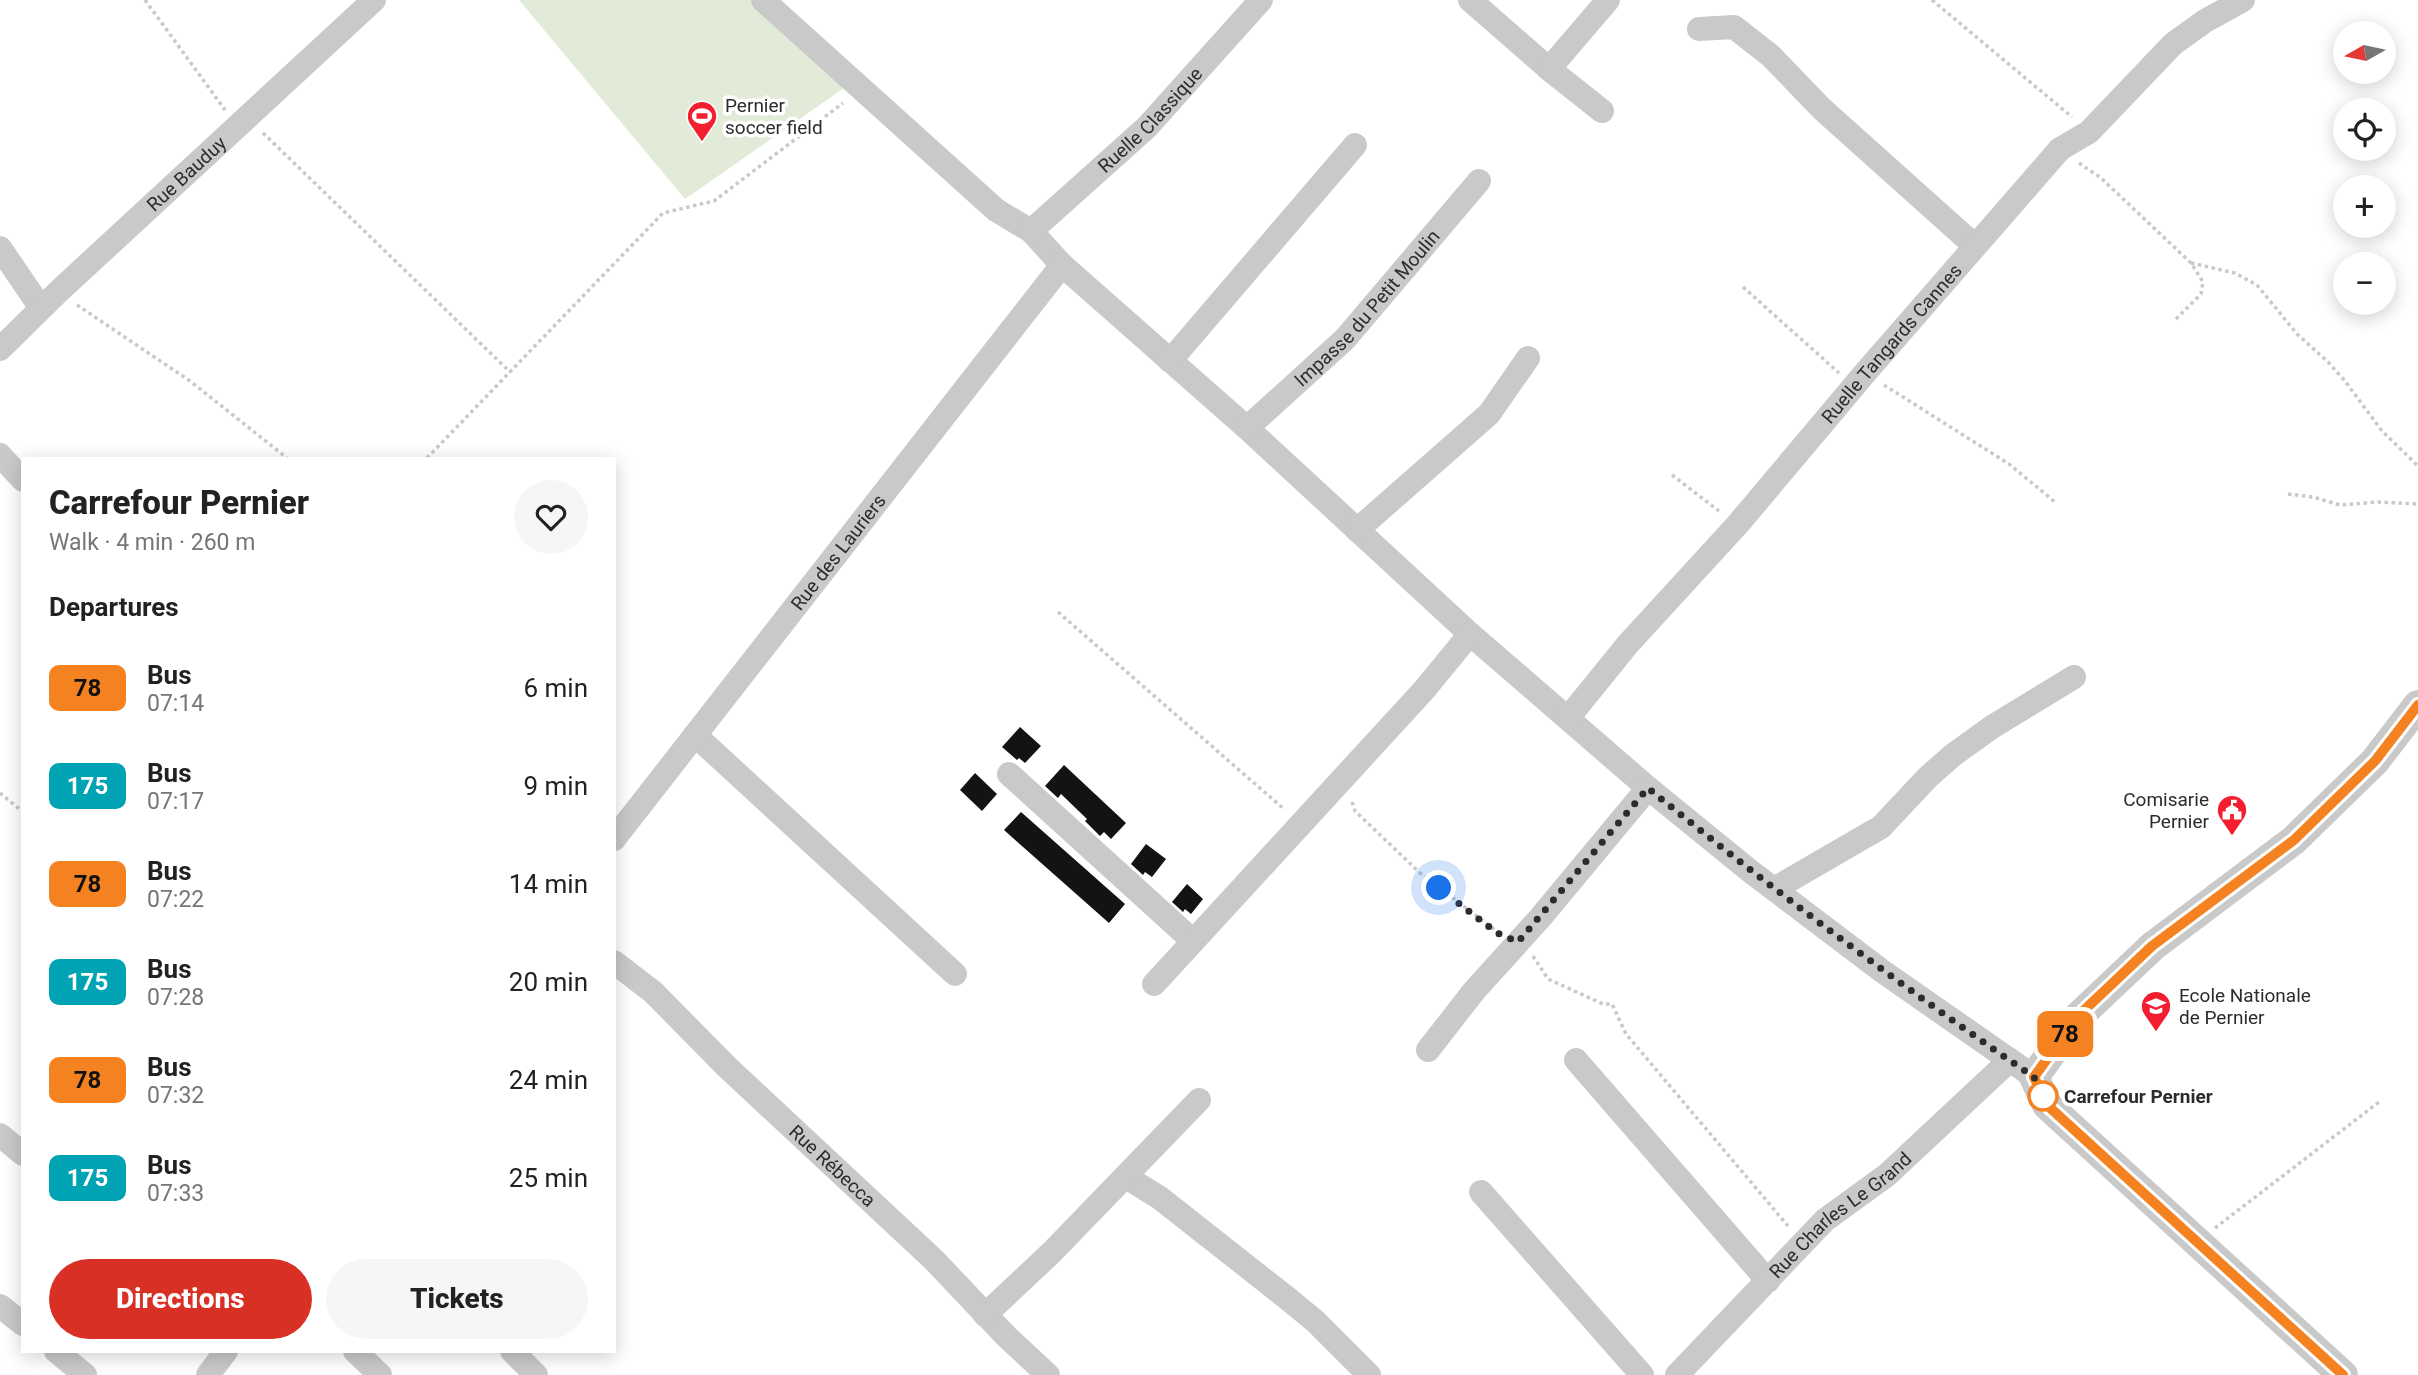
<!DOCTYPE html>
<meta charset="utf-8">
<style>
body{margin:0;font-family:Roboto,sans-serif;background:#f6f6f6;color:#222;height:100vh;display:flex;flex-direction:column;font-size:26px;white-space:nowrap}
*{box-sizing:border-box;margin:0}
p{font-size:23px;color:#767676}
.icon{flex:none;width:38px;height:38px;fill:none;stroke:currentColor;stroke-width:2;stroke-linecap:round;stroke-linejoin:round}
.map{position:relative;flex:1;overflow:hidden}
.details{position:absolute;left:21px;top:457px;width:595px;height:896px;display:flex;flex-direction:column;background:#fff;border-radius:0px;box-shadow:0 4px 18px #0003}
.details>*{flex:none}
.badge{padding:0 14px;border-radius:10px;font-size:24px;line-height:46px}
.needle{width:46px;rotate:261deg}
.tools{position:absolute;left:2333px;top:21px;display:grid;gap:14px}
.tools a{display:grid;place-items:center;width:63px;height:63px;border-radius:50%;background:#fff;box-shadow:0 4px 18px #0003;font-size:35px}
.you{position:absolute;width:35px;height:35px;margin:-18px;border:5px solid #fff;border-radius:50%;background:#1a73e8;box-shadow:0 0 0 10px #1a73e833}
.map>.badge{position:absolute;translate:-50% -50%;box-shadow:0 0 0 4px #fff}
h2{padding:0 28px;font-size:26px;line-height:63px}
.round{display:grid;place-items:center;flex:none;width:74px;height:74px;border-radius:37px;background:#f6f6f6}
.summary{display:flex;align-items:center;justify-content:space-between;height:119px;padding:0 28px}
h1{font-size:33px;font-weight:800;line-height:52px}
.cta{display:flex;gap:14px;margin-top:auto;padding:14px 28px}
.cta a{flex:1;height:80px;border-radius:42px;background:#d93025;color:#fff;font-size:28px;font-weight:800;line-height:80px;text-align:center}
.cta a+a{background:#f6f6f6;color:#222}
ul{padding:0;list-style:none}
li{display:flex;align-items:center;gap:21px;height:98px;padding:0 28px}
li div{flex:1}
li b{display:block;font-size:26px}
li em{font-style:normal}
li .badge{min-width:77px;font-weight:700;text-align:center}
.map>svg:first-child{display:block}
.green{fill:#e2ebd7}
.building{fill:#131313}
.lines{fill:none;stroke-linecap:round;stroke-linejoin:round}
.path{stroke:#c9c9c9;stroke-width:3.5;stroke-dasharray:3.5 3.5;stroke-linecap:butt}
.minor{stroke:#c9c9c9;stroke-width:24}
.tertiary{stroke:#c9c9c9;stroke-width:30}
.line-casing{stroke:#fff;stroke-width:16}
.line{stroke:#f58220;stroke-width:10}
.walk{stroke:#2c2c2c;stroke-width:7;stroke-dasharray:0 12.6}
.stop-dot{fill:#fff;stroke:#f58220;stroke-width:3.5}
.labels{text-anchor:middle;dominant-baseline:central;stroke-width:7;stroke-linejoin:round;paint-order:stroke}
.poi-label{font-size:19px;fill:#2c2c2c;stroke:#fff;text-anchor:start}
.street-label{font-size:19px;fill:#2c2c2c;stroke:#fff}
.stop-label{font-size:19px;font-weight:bold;fill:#2c2c2c;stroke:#fff;text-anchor:start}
</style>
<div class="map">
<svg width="2418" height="1375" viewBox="0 0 2418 1375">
<rect width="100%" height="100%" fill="#fff"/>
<path class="green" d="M519,0h234l94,86 -162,113z"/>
<path class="building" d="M1020,727l21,19 -16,17 -6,-5 -2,2 -15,-13z
M1064,765l62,58 -15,16 -7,-7 -4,4 -15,-15 2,-2 -26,-25 -3,4 -13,-12z
M975,773l22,21 -15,17 -22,-21z
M1021,812l104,92 -16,19 -105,-93z
M1146,844l20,15 -14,18 -7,-5 -2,3 -12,-11z
M1187,884l16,15 -12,15 -6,-5 -2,3 -11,-10z"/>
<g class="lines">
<path class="path" d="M145,0l80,110
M1932,0l140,117
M263,133l247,239
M2079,163l22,15 90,85 12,19 -2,12 -26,26
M2191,263l44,10 22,12 40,49 31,28 17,19 37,50 36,35
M1743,287l96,86
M77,305l113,76 97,77
M1884,385l125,79 46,38
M427,458l236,-245 51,-12 129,-98
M1672,475l47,36
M2288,494l25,3 27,8 38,-3 40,2
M1058,612l227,198
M0,793l23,19
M1352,802l3,9 65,62 79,60
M1533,956l15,23 55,25h9l14,30 162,192
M2215,1228l164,-126"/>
<g class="minor">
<path d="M763,0l233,210 35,21 31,34 185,163 223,206 178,154 102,83 132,100 152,106"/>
<path d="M1470,0l79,69 53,42"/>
<path d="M1699,29l35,-2 37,29 51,53 153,137"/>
<path d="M1549,69l59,-69"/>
<path id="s1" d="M1031,231l116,-104 114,-127"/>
<path d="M0,248l41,60"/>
<path id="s2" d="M0,349l58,-57 316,-292"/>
<path d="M1170,361l185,-216"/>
<path id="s3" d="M1247,428l98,-89 134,-158"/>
<path d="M0,455l23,25"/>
<path d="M1357,530l132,-116 39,-56"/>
<path id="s4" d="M1568,718l60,-74 110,-120 127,-151 195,-224 29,-17 84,-88 32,-23 38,-21"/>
<path d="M695,735l260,239"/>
<path d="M1009,774l183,166"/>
<path id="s5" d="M614,839l448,-574"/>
<path d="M1774,889l107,-62 47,-50 25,-22 39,-28 82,-50"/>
<path id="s6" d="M614,962l39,30 74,75 207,193 72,76 42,39"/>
<path d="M1154,984l270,-294 46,-56"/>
<path d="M1428,1050l46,-59 66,-73 108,-130"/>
<path d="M1576,1060l192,221"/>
<path d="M0,1135l23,19"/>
<path d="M1126,1177l34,21 127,100 28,23 54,54"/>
<path d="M1481,1192l161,183"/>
<path d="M0,1306l23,18"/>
<path d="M985,1315l67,-63 147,-152"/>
<path d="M56,1351l29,24"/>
<path d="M355,1351l25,24"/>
<path d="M512,1351l24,24"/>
<path d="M208,1375l18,-24"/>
<path id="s7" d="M1677,1375l148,-155 62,-45 123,-115"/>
</g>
<path class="tertiary" d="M2343,1375l-296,-270 -13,-28 43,-59 76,-72 141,-106 81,-79 43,-56"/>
</g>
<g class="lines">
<g class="line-casing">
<path id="line" d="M2343,1375l-296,-270 -13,-28 43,-60 75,-71 142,-106 81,-79 43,-56"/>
</g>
<use href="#line" class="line"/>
<path class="walk" d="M1439,888l58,45 21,9 130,-154c125,102 253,198 386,289l9,19"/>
</g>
<defs>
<g id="stadium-pin" transform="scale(1.575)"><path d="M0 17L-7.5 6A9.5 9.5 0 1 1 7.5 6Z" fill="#f31e2f" stroke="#fff"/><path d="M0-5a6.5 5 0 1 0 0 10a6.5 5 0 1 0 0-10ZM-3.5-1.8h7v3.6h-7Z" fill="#fff"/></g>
<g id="civic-pin" transform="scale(1.575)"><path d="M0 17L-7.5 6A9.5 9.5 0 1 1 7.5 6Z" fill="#f31e2f" stroke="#fff"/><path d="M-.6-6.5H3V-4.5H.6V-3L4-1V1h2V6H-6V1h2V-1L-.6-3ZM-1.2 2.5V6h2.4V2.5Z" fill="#fff"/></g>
<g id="school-pin" transform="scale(1.575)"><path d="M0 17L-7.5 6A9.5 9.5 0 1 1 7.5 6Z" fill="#f31e2f" stroke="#fff"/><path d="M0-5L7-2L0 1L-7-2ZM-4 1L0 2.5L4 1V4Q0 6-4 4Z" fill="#fff"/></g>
</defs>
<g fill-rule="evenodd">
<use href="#stadium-pin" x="702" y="116"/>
<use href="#civic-pin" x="2232" y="810"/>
<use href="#school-pin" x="2156" y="1006"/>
</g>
<circle class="stop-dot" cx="2043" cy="1096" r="14"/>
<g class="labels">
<g class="poi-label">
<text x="725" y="105">Pernier<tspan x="725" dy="22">soccer field</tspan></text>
<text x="2209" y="799" text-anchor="end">Comisarie<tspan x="2209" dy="22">Pernier</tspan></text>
<text x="2179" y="995">Ecole Nationale<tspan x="2179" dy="22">de Pernier</tspan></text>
</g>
<g class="street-label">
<text stroke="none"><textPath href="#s1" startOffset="163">Ruelle Classique</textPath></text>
<text stroke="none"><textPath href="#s2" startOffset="256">Rue Bauduy</textPath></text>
<text stroke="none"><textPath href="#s3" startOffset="170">Impasse du Petit Moulin</textPath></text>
<text stroke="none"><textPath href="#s4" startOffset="495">Ruelle Tangards Cannes</textPath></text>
<text stroke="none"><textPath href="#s5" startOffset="364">Rue des Lauriers</textPath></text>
<text stroke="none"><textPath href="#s6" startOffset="299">Rue Rébecca</textPath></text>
<text stroke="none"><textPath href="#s7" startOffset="229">Rue Charles Le Grand</textPath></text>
</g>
<g class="stop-label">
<text x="2064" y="1096">Carrefour Pernier</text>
</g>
</g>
</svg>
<div class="tools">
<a><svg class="needle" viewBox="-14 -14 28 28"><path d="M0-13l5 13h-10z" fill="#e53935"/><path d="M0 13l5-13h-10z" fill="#767676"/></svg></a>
<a><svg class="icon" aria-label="locate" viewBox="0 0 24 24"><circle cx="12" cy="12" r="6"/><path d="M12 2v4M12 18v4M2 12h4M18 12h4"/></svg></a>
<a>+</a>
<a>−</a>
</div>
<div class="you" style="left:1439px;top:888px"></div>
<b class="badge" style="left:2065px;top:1034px;background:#f58220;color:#111">78</b>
<section class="details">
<div class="summary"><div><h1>Carrefour Pernier</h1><p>Walk · 4 min · 260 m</p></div><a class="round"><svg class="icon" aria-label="heart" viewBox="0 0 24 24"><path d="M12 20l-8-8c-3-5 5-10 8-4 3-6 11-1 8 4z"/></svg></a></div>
<h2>Departures</h2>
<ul>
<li><span class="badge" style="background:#f58220;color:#111">78</span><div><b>Bus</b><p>07:14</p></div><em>6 min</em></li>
<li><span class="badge" style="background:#00a3b4;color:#fff">175</span><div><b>Bus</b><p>07:17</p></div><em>9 min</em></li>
<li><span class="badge" style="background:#f58220;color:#111">78</span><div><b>Bus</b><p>07:22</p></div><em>14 min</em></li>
<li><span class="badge" style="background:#00a3b4;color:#fff">175</span><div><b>Bus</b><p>07:28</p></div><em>20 min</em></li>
<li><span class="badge" style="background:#f58220;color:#111">78</span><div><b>Bus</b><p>07:32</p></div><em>24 min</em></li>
<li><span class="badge" style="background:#00a3b4;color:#fff">175</span><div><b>Bus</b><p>07:33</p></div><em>25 min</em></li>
</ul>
<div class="cta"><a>Directions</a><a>Tickets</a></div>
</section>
</div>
